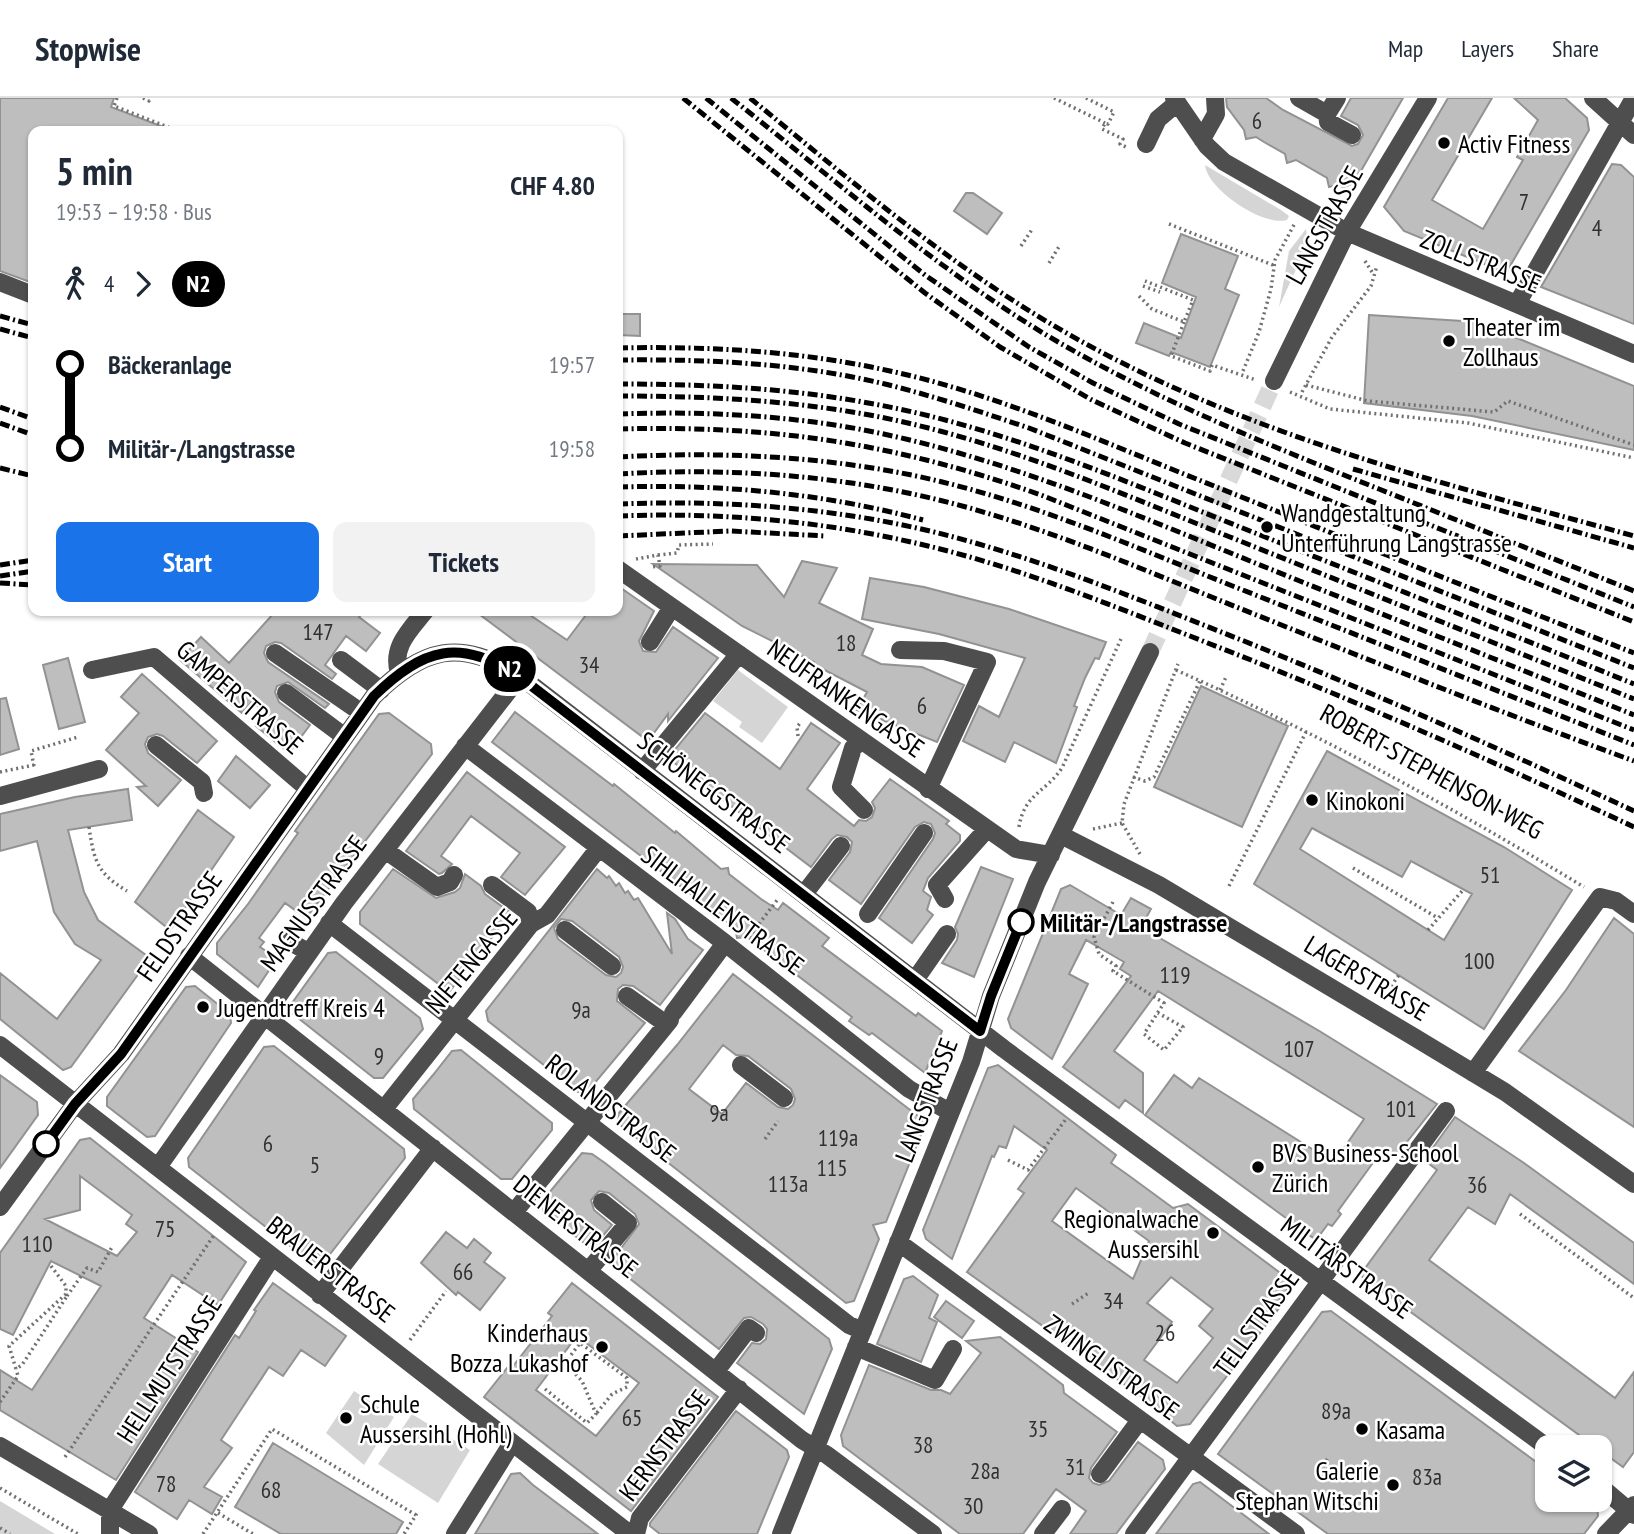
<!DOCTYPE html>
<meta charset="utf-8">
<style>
body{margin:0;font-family:"PT Sans Narrow",sans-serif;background:#f2f2f3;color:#1f2937;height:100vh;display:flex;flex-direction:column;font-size:26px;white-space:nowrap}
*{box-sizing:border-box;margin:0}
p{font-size:23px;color:#747a83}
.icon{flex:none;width:38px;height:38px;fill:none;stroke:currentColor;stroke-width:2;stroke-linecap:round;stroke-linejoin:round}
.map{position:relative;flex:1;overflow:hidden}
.drawer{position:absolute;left:28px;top:28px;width:595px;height:490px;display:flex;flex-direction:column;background:#fff;border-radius:14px;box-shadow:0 2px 5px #0004}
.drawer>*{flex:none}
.badge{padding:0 14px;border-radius:23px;font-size:24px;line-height:46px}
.fabs{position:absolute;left:1535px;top:1337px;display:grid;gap:14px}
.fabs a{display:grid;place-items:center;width:77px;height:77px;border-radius:14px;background:#fff;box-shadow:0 2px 5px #0004;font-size:35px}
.map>.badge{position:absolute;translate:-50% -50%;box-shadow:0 0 0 4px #fff}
.legs{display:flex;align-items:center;gap:10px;height:77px;padding:0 28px;font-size:23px}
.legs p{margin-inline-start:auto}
.overview{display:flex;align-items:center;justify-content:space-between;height:119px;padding:0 28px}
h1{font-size:38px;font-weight:800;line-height:52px}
.primary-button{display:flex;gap:14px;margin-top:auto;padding:14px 28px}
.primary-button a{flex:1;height:80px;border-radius:14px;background:#1a73e8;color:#fff;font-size:28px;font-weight:800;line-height:80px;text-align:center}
.primary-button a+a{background:#f2f2f3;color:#1f2937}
ul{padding:0 28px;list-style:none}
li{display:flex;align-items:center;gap:24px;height:84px;font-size:26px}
li i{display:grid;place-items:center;width:10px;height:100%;margin:0 9px;background:currentColor}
li i::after{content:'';width:18px;height:18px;margin:-9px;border:5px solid;border-radius:50%;background:#fff}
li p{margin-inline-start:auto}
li:first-child i{background:linear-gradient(#0000 50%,currentColor 0)}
li:last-child i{background:linear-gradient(currentColor 50%,#0000 0)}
header{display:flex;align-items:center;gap:42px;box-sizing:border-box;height:98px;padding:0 35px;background:#fff;border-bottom:2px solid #e0e1e3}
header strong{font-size:33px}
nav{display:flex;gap:38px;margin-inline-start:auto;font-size:24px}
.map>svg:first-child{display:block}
.green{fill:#d5d5d5}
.building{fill:#bebebe;stroke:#929292;stroke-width:2;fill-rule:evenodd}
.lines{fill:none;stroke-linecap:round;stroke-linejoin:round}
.minor-tunnel{stroke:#d9d9d9;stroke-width:18;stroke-dasharray:18 9;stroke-linecap:butt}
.path{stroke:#707070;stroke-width:3.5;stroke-dasharray:2 3.5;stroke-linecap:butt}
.minor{stroke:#4e4e4e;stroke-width:18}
.rail{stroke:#000;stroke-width:5;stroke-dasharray:10 3.5 2 3.5;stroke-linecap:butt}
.line-1-casing{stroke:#fff;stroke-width:16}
.line-1{stroke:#000;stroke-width:10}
.poi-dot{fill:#000;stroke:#fff;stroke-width:2.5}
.stop-1-dot{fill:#fff;stroke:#000;stroke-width:3.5}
.labels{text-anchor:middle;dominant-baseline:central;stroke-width:5;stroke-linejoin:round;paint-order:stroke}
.number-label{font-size:23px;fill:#303030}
.poi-label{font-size:26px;fill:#000;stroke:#fff;text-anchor:start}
.street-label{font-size:26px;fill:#000;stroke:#fff}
.stop-label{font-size:26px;font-weight:bold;fill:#000;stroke:#fff;text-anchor:start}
</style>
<header>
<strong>Stopwise</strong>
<nav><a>Map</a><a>Layers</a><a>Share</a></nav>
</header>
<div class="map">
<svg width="1634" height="1436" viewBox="0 0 1634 1436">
<rect width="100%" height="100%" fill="#fff"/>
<path class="green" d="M1205,67l76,45 8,6 -2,4c-24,7 -80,-31 -82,-55z
M1306,131l2,14 -29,64 10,-56z
M738,572l50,37 -26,36 -23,-16 3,-5 -29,-21z
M354,1293l40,26 -30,48 -38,-32z
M412,1316l58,36 -32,53 -60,-39z
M0,1403l55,33h-55z"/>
<path class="building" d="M0,0h114l-3,9 60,23 -138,1v144l-3,7 -30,-11z
M1226,0h40l17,12 69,36 6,-2 5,-9 -5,-10 -17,-9 10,-18h52l-49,85 -10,4 -8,-2 -7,2 -2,-9 -31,-18 -9,3 -2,-9 -21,-12 -8,-5 -10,2 -2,-9 -17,-23z
M1448,0h44l-60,102 51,29 40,-69 -6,-3 21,-37 -24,-22h51l22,20 2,12 -83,143 -102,-42 -20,-24z
M1612,66l9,1 13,12v147l-93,-37z
M966,95h7l29,20 -15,21 -33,-23z
M1181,136l57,22 -13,33 14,6 -29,72 -39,-15 -2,4 -33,-13 8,-20 37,15 15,-41 -34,-14z
M618,216h22v22l-22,-1z
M1369,217l109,7 156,64v64l-162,-34 -108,-13z
M802,463l35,7 -18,35 54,26 -11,26 19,9 41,3 42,18 -27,57 -80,-32 10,-18 -54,-28 1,-2 -72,-36 -89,-62 104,1 27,32z
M870,480l54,9 85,22 97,33 -7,17 -4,-1 -10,20 -11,28 3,1 -21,56 -42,-21 -9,20 -42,-21 16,-35 20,11 26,-59 -86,-24 -77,-15z
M618,488l36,25 -15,30 4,10 13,1 17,-25 45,31 -50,63v-7l-20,27 -173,-130h49l43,29 22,-29h29z
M307,513h57l-5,6 21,16 -14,18 -20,-15 -21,29 11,9 -4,5 -51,-36 -6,-1 -9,4 -2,7 4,9 61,42 -4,4 -37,-26 -11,4 -2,6 4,10 31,23 -21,28 -33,-27 10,-14 -14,-10 -10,11 -62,-53 21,-23 28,26 44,-49z
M68,560l17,64 -26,7 -16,-64z
M142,576l75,67 -20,22 -34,-27 -6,-2 -9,3 -3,7 3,9 33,27 -23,26 -21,-19 9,-1 -40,-36 33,-37 -18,-16z
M1201,588l87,40 -46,101 -88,-40z
M6,600l13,51 -19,6v-56z
M515,614l98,74 1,-2 61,49 1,-2 45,38 7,-1 1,6 32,25 17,11 5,-7 46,35 -7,8 94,70 2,-3 24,18 -17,42 -53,-40 -3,2 -20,-14 3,-4 -105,-80 -10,1 -2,-10 -243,-186z
M389,615l42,31 1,10 -126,164 -21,-15 -26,35 5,4 -4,5 17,11 -19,29 -41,-33v-11l31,-39 50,-71 -3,-2 84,-117z
M705,615l75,56 31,-46 29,20 -33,46 47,37 5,-6 7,1 6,-4 3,-9 -3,-6 18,-23 59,42 -3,3 14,11v6l-32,37 -5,13 8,6 -4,13 6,5 -21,28 -33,-25 54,-79 2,-6 -4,-9 -7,-2 -9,5 -54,77 -32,-24 21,-28 2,-10 -5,-5 -10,-2 -5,4 -21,28 -143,-109z
M1327,653l177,96 68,43 -88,139 -230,-145zM1312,730l90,49 9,-16 61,33 -28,46 -144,-91z
M236,658l34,29 -20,23 -32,-27z
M467,674l98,75 -40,48 -24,-18 19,-24 -49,-37 -30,40 11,8 -10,9 -3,1 -33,-23z
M128,691l4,31 -64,10 16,62 14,28 52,38 -79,109 -8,3 -63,-51v-46l57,46 44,-59 -26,-16 -21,-32 -17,-71 -37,10v-37l75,-17z
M198,712l36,27 -64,93 -35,-28z
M981,769l32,12 -39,98 -32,-14 15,-23 1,-6 -3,-7z
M393,771l43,29 19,-6 5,-4 5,-14 16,12 4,8 26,19 -62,79 -89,-68v-12z
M597,771l10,9 2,-2 7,10 3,-3 6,10 3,-2 6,9 4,-2 34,56 -5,-41 8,6 13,20 15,11 -43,55 -27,-19 -10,-1 -5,4 -1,12 28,22 -57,68 -10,1 -90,-71 -2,-10zM561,821l11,2 47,36 4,10 -2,6 -5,4 -10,-2 -48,-36 -4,-11z
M1070,787l51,30 10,-17 20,11 -10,18 180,105 116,72 -42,53 -12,-8 -45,62 3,3 -9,12 -4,-2 -12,16 -171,-125 29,-40 18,13 7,-10 129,81 6,-8 5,4 25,-36 -206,-128 -44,60 29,22v40l-18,-13 -6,8 -56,-41 68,-91 -11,-7 4,-7 -38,-22 -17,34 19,10 -36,75 -41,-31 -3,-9 53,-130z
M1614,820l20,16v193l-115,-76 47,-61z
M336,854l84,66 3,11 -40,49h-9l-81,-64 -1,-11 36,-50z
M733,876l189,145 2,8 -38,95 -13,3 6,14 -25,62 -8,2 -227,-179 -1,-10 59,-69zM723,947l13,10 12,1 43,33 4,10 -2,6 -5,4 -10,-2 -32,-24 -24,31 -33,-25z
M195,888l35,28 1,9 -76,113 -8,1 -40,-31v-9l79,-110z
M274,948l130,103 1,9 -82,105 -10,1 -124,-97 -1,-9 76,-111z
M461,952l91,73v7l-40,49h-11l-87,-70 -1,-10 20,-24 19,-24z
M998,967l118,90 -5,8 17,12 45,33 15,-4 99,74 2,9 -10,13 1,7 -90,117 -13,2 -35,-29 -175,-125 57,-79 -6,-4 29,-39 -33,-24 -8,22 -7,-2 -5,11 -2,-1 -40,103 -26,-20 -3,-9 65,-162zM1076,1090l73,53 -16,38 -81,-58zM1171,1179l42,32 -14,17 14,12 -36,45 -33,-23 28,-38 -25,-19z
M0,977l37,27 1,13 -38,53z
M1455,1019l69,46 110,80v41l-124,-90 -15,30 -27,-17 -39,53 186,138 19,-26v80l-11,15 -263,-192 77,-105 -13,-10z
M90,1040l156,124 -28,43 -46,-30 -28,43 54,34 -82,128 -116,-70v-40l32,20 69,-104 -50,-25 -38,74 -13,-6v-76l80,-113zM80,1078l52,39 -6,9 11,8 -20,24 -72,-37 35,-9z
M582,1055l10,1 13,9 224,176 3,10 -28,65 -67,-51 15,-20 8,1 6,-5 1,-10 -4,-5 -12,-7 -7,1 -25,31 -109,-86 29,-39 -4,-10 -26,-21 -10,-2 -8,9 3,10 18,15 -20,24 -49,-38v-11z
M446,1134l21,16 7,-9 17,14 -7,9 21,16 -25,32 -22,-18 -2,3 -35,-32z
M913,1178l25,19 -9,23 8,4 -16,40 -44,-18 27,-65z
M273,1185l73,53 -21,30 -24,-16 -18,26 -14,-9 -48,73 11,8 -28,39 18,10 -10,17 -23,-14 -12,19 -42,-27 100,-157 4,3 17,-27 -2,-1z
M572,1185l146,114 -87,114 -147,-114 23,-29 3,2 42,-54 -4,-3zM577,1238l62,47 -43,53 -60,-46z
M946,1203l28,20 -12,17 -28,-21z
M1331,1213l216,159v30h41l9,6 1,10 -14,18h-256l-110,-80 104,-142z
M1000,1239l63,48 1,8 53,39 -26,36 -2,10 4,5 6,2 10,-4 29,-39 25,18 2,9 -49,65h-46l16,-23 -30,-22 -33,45h-63l-117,-88 -2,-11 28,-70 62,25h10l9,4 31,-41 -15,-12z
M736,1313l51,39 2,7 -32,77h-97l-10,-8v-3z
M273,1345l130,79 -7,12h-115l-46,-27z
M520,1375l13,12 65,49h-123l36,-60z
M1200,1384l24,18 45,34h-113l37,-50z"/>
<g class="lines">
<path class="minor-tunnel" d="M1150,554l124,-271"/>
<path class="path" d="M117,0l-3,8 64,25
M143,0l6,3 1,-3
M1054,0l51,25
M1086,0l28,14 -6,12 -3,-1 -3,6 21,10 -3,5 8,4
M1169,126l104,41
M1021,148l12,-18
M1365,163l9,14
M1049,165l11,-18
M1143,188l17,6
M1139,198l13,13 32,13 9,-22 -48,-19
M1184,224l-13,34 39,15 2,-6 44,15
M1243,273l16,-39 12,-43 4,-29 20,-37
M1306,287l62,16 126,11 14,-11 126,44
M1290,294l40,17 138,14 166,35
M1302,294l30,-55 39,-51 6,-20
M658,457l19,-2 2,-8 34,-1
M636,461l22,-4 2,11 -9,1
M1176,572c141,63 276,137 408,217
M1220,592l6,-13
M798,638l-1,-9 4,-5
M34,668l-3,-15 47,-14
M0,674l34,-7
M1133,679l12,4 9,-4 46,-96
M89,729c5,34 8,46 38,64
M1019,729c5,-33 27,-35 43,-59l59,-129
M1093,731l29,-6
M1140,756l-18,-31 2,-19 54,-140
M1353,770l85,50
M1229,788l77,-154
M1113,804l-19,35 5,17 17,12 -3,5 51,32 -20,31 20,16 19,-23 -25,-14
M1428,832l35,-40
M749,839l29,-38
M1391,888l8,-11
M765,1041l13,-18
M1008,1062l20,10 38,-51
M1520,1116l114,84
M51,1168l15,20v8l-57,52 7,23 6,-4 45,-69 -1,-2
M67,1198l20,-28 11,4 14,-25
M1072,1206l18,-12
M410,1242l36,-49
M545,1291l42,34 9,-9 -14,-33 -17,-18 15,-20 47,35v9l-15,7 -16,20
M0,1304l18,-26 -2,-7
M65,1359l149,-222
M1323,1367l5,-7
M0,1390l78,46
M218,1415l35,21
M0,1430l10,6
M203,1436l69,-105 144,86 -12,19"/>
<path class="minor" d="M1174,0l33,48 17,16 123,70 287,122
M1299,0l28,16 1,8 24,13
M1593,0l41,37
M1327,16l10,-16
M1202,41l14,-25 -1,-16
M1146,46l12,-25 19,-16
M0,184l33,13
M1517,206l117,-206
M1274,283l73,-149 81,-134
M618,471l398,280 35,6
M650,544l22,-35
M900,552l44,1 43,11 -59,127
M275,555l87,60
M341,562l40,30
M92,572l62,-13 154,132
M399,575c-8,-26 11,-43 26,-62
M286,595l59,44
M861,643l-8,7 -12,39 23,23
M156,647l46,37 2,11
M465,648l260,197 184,146 41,23
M642,673l97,-117
M0,698l99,-27
M1061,737l98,50 255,152 91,55 129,92
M385,752l52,37 13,-5 4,-7
M492,787l36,27 3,12
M804,796l37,-48
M945,801l-8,-14 50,-56
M868,816l56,-81
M329,825l520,402 14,6
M565,832l47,36
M287,842l21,12
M189,858l613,484 25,15 106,79
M915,882l32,-46
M627,898l39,28
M673,915l52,-70
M0,947l630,489
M741,967l43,33
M1473,975l127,-176 16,4 18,13
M384,1011l147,-185 16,-9 51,-66
M158,1069l186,-264 176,-227
M0,1109l75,-103 46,-50 253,-358c49,-48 86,-59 146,-20l484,373 543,398
M515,1113l155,-191
M898,1144l398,292
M589,1172l39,-47 -26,-21
M320,1197l113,-147
M856,1249l79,33 18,-31
M716,1273l33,-43 7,5
M0,1348l149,88
M1100,1376l40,-54
M1600,1388l34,29
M110,1412l162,-253
M110,1412v24
M455,1436l57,-91
M636,1436l4,-16 99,-129
M781,1436l190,-472 20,-66 46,-114 113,-230
M1043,1436l19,-25
M1134,1436l312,-423
M1606,1436l28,-29"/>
<path class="rail" d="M683,0l242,195 75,54 92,53 93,43 449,179
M706,0l219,177 104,72 64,36 86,41 455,183
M731,0c104,82 203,169 317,238 104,62 218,108 331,153 85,34 170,68 255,102
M750,0c100,82 200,168 313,233 180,104 373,150 571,205
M0,218l33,9
M0,231l33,9
M618,250c91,-2 183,3 272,23 107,23 208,69 309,109 145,58 290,116 435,173
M618,262c89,-1 180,3 267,24 49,12 96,28 144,44l605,240
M618,286c86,0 171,4 256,20 126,23 243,74 361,121 133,53 266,105 399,159
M618,298c88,0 175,4 262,21 121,24 235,74 350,120 135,54 269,108 404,162
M0,309l33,12
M618,316c86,-3 172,1 256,18 137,28 267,85 396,137 121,49 243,97 364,146
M0,325l33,12
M618,331c156,-4 276,14 423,66l593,235
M618,359c93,-5 186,-2 278,15 114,21 222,68 329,111 137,54 273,108 409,162
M0,370l33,8
M1353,371l281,79
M618,376c120,-7 239,2 355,35 98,28 192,70 286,107 125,50 249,99 375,145
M618,389c103,-3 205,6 305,33
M618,406c106,-4 212,3 316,28 106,26 208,69 310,109 132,53 261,110 390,170
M618,418c104,-4 208,5 310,30 100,24 195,64 290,101 141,55 279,116 416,180
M618,438l112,-5 95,5
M0,467l33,-5
M0,478l33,-5
M0,485l33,2"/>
</g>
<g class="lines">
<g class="line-1-casing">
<path id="line-1" d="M46,1046l29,-40 46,-50 253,-358c49,-48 86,-59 146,-19l460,354 11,-35 30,-74"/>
</g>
<use href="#line-1" class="line-1"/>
</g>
<g class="poi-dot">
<circle cx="1444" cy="45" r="7"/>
<circle cx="1449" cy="243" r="7"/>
<circle cx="1267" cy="429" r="7"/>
<circle cx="1312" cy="702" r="7"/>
<circle cx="203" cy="909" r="7"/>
<circle cx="1258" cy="1069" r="7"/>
<circle cx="1213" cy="1135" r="7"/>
<circle cx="602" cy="1249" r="7"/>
<circle cx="346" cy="1320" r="7"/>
<circle cx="1362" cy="1331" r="7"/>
<circle cx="1393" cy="1387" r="7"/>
</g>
<g class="stop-1-dot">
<circle cx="1021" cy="824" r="12"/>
<circle cx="46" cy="1046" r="12"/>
</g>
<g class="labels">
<g class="number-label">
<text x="1257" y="22">6</text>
<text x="1524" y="103">7</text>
<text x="1597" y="129">4</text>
<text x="318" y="533">147</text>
<text x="846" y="544">18</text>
<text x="589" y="566">34</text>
<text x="922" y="607">6</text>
<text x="1490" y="776">51</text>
<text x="1479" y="862">100</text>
<text x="1175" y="876">119</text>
<text x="581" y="911">9a</text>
<text x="1299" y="950">107</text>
<text x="379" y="957">9</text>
<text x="1401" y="1010">101</text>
<text x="719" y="1014">9a</text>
<text x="838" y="1039">119a</text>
<text x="268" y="1045">6</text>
<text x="315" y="1066">5</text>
<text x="832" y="1069">115</text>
<text x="788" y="1085">113a</text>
<text x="1477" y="1086">36</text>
<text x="165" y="1130">75</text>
<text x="37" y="1145">110</text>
<text x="463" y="1173">66</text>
<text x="1113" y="1202">34</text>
<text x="1165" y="1234">26</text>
<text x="1336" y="1312">89a</text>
<text x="632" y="1319">65</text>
<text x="1038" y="1330">35</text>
<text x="923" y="1346">38</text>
<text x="1075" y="1368">31</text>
<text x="985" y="1372">28a</text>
<text x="1427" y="1378">83a</text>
<text x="166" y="1385">78</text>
<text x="271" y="1391">68</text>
<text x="973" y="1407">30</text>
</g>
<g class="poi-label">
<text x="1458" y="45">Activ Fitness</text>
<text x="1463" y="228">Theater im<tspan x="1463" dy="30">Zollhaus</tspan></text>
<text x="1281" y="414">Wandgestaltung<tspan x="1281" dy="30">Unterführung Langstrasse</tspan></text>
<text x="1326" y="702">Kinokoni</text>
<text x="217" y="909">Jugendtreff Kreis 4</text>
<text x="1272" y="1054">BVS Business-School<tspan x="1272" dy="30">Zürich</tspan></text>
<text x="1199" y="1120" text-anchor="end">Regionalwache<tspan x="1199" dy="30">Aussersihl</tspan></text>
<text x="588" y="1234" text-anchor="end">Kinderhaus<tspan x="588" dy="30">Bozza Lukashof</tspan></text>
<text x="360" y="1305">Schule<tspan x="360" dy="30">Aussersihl (Hohl)</tspan></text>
<text x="1376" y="1331">Kasama</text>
<text x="1379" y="1372" text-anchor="end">Galerie<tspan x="1379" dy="30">Stephan Witschi</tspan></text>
</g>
<g class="street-label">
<text transform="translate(1324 127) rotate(-61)">LANGSTRASSE</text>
<text transform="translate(1481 163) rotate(22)">ZOLLSTRASSE</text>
<text transform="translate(240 599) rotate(41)">GAMPERSTRASSE</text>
<text transform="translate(846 600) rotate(35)">NEUFRANKENGASSE</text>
<text transform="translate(1432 673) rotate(29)">ROBERT-STEPHENSON-WEG</text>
<text transform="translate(714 694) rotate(37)">SCHÖNEGGSTRASSE</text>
<text transform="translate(313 805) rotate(-54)">MAGNUSSTRASSE</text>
<text transform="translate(723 812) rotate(37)">SIHLHALLENSTRASSE</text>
<text transform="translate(179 828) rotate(-55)">FELDSTRASSE</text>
<text transform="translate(471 863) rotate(-50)">NIETENGASSE</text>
<text transform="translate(1367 880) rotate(31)">LAGERSTRASSE</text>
<text transform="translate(926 1002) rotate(-69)">LANGSTRASSE</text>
<text transform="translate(611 1010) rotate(38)">ROLANDSTRASSE</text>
<text transform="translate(576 1128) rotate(38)">DIENERSTRASSE</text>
<text transform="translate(1347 1169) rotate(36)">MILITÄRSTRASSE</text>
<text transform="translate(331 1171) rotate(38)">BRAUERSTRASSE</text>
<text transform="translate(1256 1225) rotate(-54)">TELLSTRASSE</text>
<text transform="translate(1112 1269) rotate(36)">ZWINGLISTRASSE</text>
<text transform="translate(169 1271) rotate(-57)">HELLMUTSTRASSE</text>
<text transform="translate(664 1347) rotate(-53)">KERNSTRASSE</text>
</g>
<g class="stop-label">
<text x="1040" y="824">Militär-/Langstrasse</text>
</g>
</g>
</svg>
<div class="fabs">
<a><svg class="icon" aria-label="layers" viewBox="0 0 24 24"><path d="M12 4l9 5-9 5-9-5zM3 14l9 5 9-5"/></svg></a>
</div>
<b class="badge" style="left:510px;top:571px;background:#000;color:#fff">N2</b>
<section class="drawer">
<div class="overview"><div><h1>5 min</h1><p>19:53 – 19:58 · Bus</p></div><b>CHF 4.80</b></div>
<div class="legs"><svg class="icon" aria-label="walk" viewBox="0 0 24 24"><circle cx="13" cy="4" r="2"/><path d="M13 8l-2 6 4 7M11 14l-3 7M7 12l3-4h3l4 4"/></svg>4<svg class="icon" aria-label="forward" viewBox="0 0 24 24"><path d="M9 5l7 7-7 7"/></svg><b class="badge" style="background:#000;color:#fff">N2</b></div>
<ul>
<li><i style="color:#000"></i><b>Bäckeranlage</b><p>19:57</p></li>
<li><i style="color:#000"></i><b>Militär-/Langstrasse</b><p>19:58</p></li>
</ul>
<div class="primary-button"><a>Start</a><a>Tickets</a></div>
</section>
</div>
